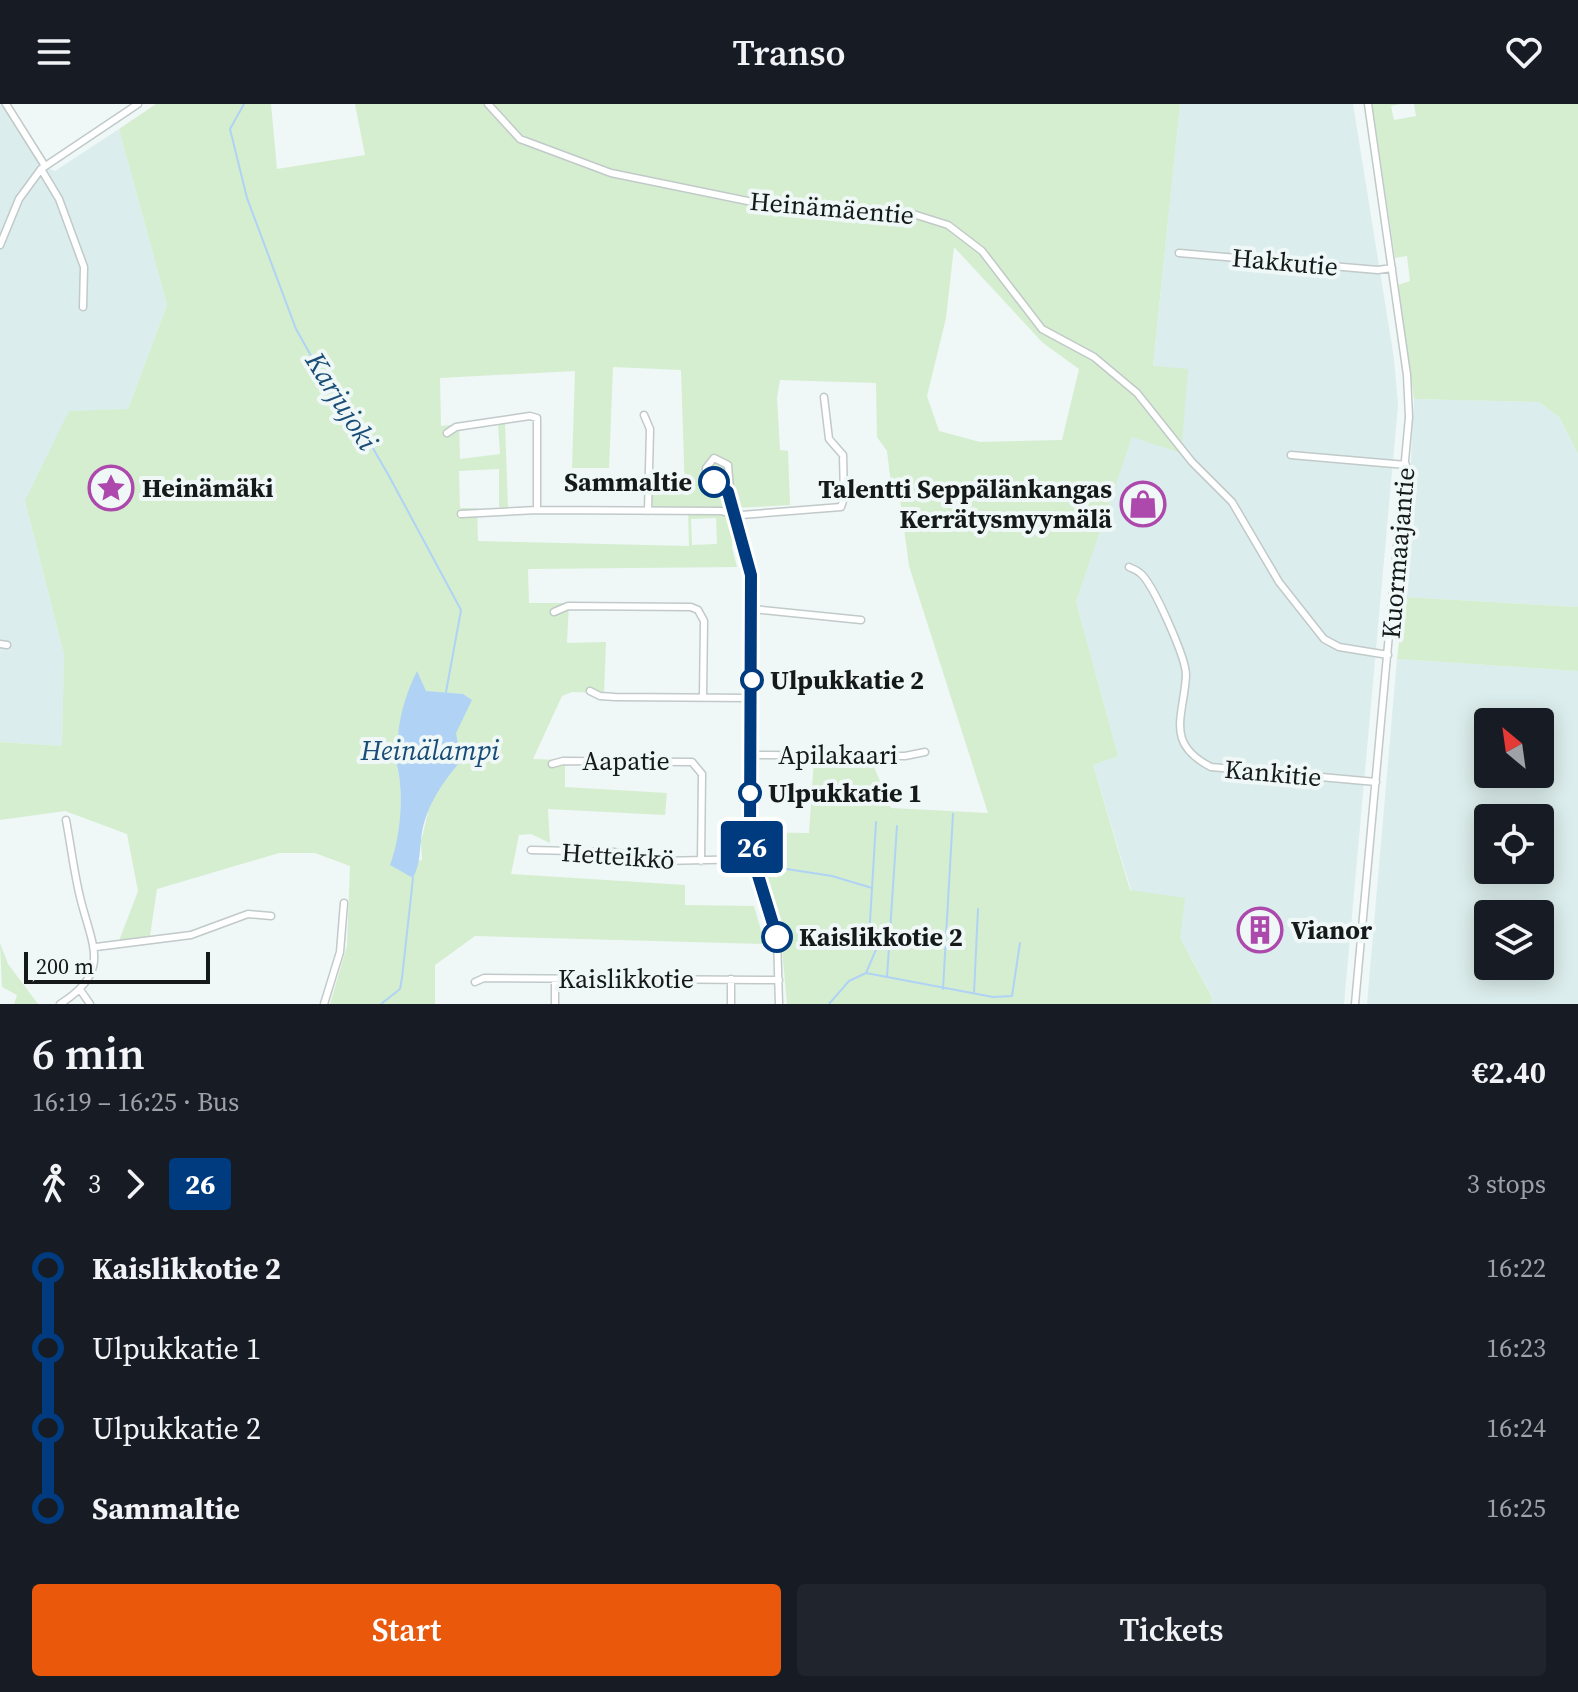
<!DOCTYPE html>
<meta charset="utf-8">
<style>
body{margin:0;font-family:"Source Serif 4",serif;background:#20242c;color:#f1f3f6;height:100vh;display:flex;flex-direction:column;font-size:30px;white-space:nowrap}
*{box-sizing:border-box;margin:0}
p{font-size:26px;color:#9ea1a6}
.icon{flex:none;width:44px;height:44px;fill:none;stroke:currentColor;stroke-width:2;stroke-linecap:round;stroke-linejoin:round}
.map{position:relative;height:900px;overflow:hidden}
.details{display:flex;flex-direction:column;background:#171b24;flex:1}
.details>*{flex:none}
.badge{padding:0 16px;border-radius:6px;font-size:28px;line-height:52px}
.needle{width:52px;rotate:331deg}
.tools{position:absolute;left:1474px;top:604px;display:grid;gap:16px}
.tools a{display:grid;place-items:center;width:80px;height:80px;border-radius:8px;background:#171b24;box-shadow:0 4px 20px #0003;font-size:40px}
.scale{position:absolute;left:24px;bottom:20px;width:186px;box-sizing:border-box;padding-left:8px;border:4px solid #161919;border-top:0;font-size:22px;line-height:28px;white-space:nowrap;color:#161919;-webkit-text-stroke:6px #eff7f7;paint-order:stroke}
.map>.badge{position:absolute;translate:-50% -50%;box-shadow:0 0 0 4px #fff}
.legs{display:flex;align-items:center;gap:12px;height:88px;padding:0 32px;font-size:26px}
.legs p{margin-inline-start:auto}
.summary{display:flex;align-items:center;justify-content:space-between;height:136px;padding:0 32px}
h1{font-size:44px;font-weight:600;line-height:60px}
.button{display:flex;gap:16px;margin-top:auto;padding:16px 32px}
.button a{flex:1;height:92px;border-radius:8px;background:#ea580c;color:#fff;font-size:32px;font-weight:600;line-height:92px;text-align:center}
.button a+a{background:#20242c;color:#f1f3f6}
ul{padding:0 32px;list-style:none}
li{display:flex;align-items:center;gap:28px;height:80px;font-size:30px}
li i{display:grid;place-items:center;width:12px;height:100%;margin:0 10px;background:currentColor}
li i::after{content:'';width:20px;height:20px;margin:-10px;border:6px solid;border-radius:50%;background:#171b24}
li p{margin-inline-start:auto}
li:first-child i{background:linear-gradient(#0000 50%,currentColor 0)}
li:last-child i{background:linear-gradient(currentColor 50%,#0000 0)}
header{display:flex;justify-content:space-between;align-items:center;height:104px;padding:0 32px;background:#171b24;font-size:36px;font-weight:600}
.map>svg:first-child{display:block}
.built{fill:#dbedec;fill-rule:evenodd}
.green{fill:#d5eecf;fill-rule:evenodd}
.water{fill:#b0d3f5}
.lines{fill:none;stroke-linecap:round;stroke-linejoin:round}
.stream{stroke:#b0d3f5;stroke-width:2}
.minor-casing{stroke:#c1c9c9;stroke-width:9}
.minor{stroke:#fff;stroke-width:6}
.line-1-casing{stroke:#fff;stroke-width:18}
.line-1{stroke:#003b80;stroke-width:12}
.stop-1-dot{fill:#fff;stroke:#003b80;stroke-width:4}
.labels{text-anchor:middle;dominant-baseline:central;stroke-width:8;stroke-linejoin:round;paint-order:stroke}
.street-label{font-size:26px;fill:#161919;stroke:#eff7f7}
.stop-label{font-size:26px;font-weight:bold;fill:#161919;stroke:#eff7f7;text-anchor:start}
.poi-label{font-size:26px;font-weight:bold;fill:#161919;stroke:#eff7f7;text-anchor:start}
.water-label{font-size:28px;font-style:italic;fill:#194d77;stroke:#eff7f7}
</style>
<header><svg class="icon" aria-label="menu" viewBox="0 0 24 24"><path d="M4 6h16M4 12h16M4 18h16"/></svg>Transo<svg class="icon" aria-label="heart" viewBox="0 0 24 24"><path d="M12 20l-8-8c-3-5 5-10 8-4 3-6 11-1 8 4z"/></svg></header>
<div class="map">
<svg width="1578" height="900" viewBox="0 0 1578 900">
<rect width="100%" height="100%" fill="#eff7f7"/>
<path class="built" d="M0,0h4l38,61 13,6 64,-42 48,176 -39,104 -103,92 39,153 -2,92 -62,-4z
M1180,0h173l41,255 4,46 -54,599h-133l1,-8 -32,-58 -49,-48 -38,-125 25,-9 -42,-154 56,-166 48,16 -27,-85z
M1414,295l125,3 21,16 18,36v153l-174,-10z
M1397,555l181,12v333h-211zM1488,618h52v52h-52zM1488,714h52v52h-52zM1488,810h52v52h-52z"/>
<path class="green" d="M156,0h115l6,65 88,-14 -10,-51h825l-27,262 35,3 -7,84 -49,-16 -56,165 42,154 -25,9 37,125 55,8 -5,40 32,59 -1,7h-424l-8,-88 -22,-61 -2,-23 54,1 5,-75 58,4 19,46 97,5 -79,-247 -11,-82h-7l-4,-33 -10,-14 -1,-54 -96,-3 -3,18 3,52 8,1 2,54 -56,3 -2,40 5,19 -209,2 1,34h40l-2,40 39,-1 -2,51 -32,-1 -10,4 -29,63 32,1v27l102,6 -2,22 -117,-6 2,34 -19,-9 -12,1 -8,39 174,11v20l69,1 11,38 -290,-8 -40,29v39h-105l17,-58 3,-80 -35,-13h-36l-122,36 -7,47 -31,5 19,-50 -11,-57 -62,-23 -65,9v-78l62,4 2,-92 -39,-153 44,-90 59,-2 39,-104 -48,-176zM954,143l89,96 36,26 -17,71 -82,2 -41,-11 -12,-35 19,-78zM613,263l68,3 4,123 -33,1 1,16h35l1,36 -211,-5 -1,-33h-17l-1,-37 40,-2v38l9,1 -3,-85 -7,1 2,30 -40,5 -1,-35 -18,2 -1,-48 135,-7 -3,97h37zM716,414l1,26 -25,1 -1,-26zM395,654l33,55 -7,28 1,19 -31,5c10,-29 14,-77 4,-107z
M1372,0h28l-9,2 3,14 22,-4 -2,-12h164v350l-18,-36 -21,-16 -125,-3 -16,-114 12,-4 -3,-25 -12,2z
M1404,493l174,10v64l-181,-12z
M0,839l8,21 30,40h-24l3,-9 -15,-8z"/>
<path class="water" d="M417,567l9,20 37,3 9,6 -16,33 5,28c-19,21 -38,50 -40,80 -2,16 -1,23 -8,37l-23,-13c11,-29 15,-77 5,-107 5,-12 2,-18 4,-31 3,-20 9,-38 18,-56z"/>
<g class="lines">
<path class="stream" d="M244,0l-14,25 17,69 49,131 32,57 39,52 22,38 72,134 -15,82
M780,764l52,8 40,12
M869,834l7,-116
M866,869l12,-28
M887,873l10,-151
M943,885l10,-175
M974,889l4,-84
M381,900l19,-15 2,-11 11,-100
M829,900l20,-23 17,-8 127,24 19,-1 8,-53"/>
<g class="minor-casing">
<path id="minor" d="M6,0l39,62
M488,0l32,35 91,34 171,35 131,6 35,11 34,26 60,78 52,28 43,36 55,69 40,40 47,80 45,57 15,8 49,8
M41,65l18,30 25,68 -1,40
M0,141l19,-46 22,-30 97,-65
M1179,149l199,17 14,-2
M644,311l6,14 -2,82
M447,329l9,-6 74,-11 7,2v92
M1291,351l115,10
M728,388l-22,-18v-6l8,-10 14,7 4,49 19,61 2,34 -3,222 3,28 24,78 2,67
M461,410l76,-4 184,1 20,4 100,-8 3,-9 -1,-43 -14,-16 -5,-42
M1129,463c4,2 8,3 11,6 13,10 46,85 46,102 -2,41 -22,68 25,92l165,15
M753,505l108,11
M554,508l14,-6 123,1 7,3 6,11 -1,76
M0,540l7,1
M590,587l10,5 15,1 137,1
M751,651l154,1 20,-4
M552,660l11,-3 129,1 10,12 -1,87
M531,746l83,2 46,9 93,-2
M96,843l95,-12 57,-21 23,2
M475,878l9,-4 295,2
M81,887l9,13
M60,900c51,-32 33,-56 21,-103 -7,-27 -10,-55 -15,-81
M324,900l16,-52 4,-49
M555,900v-25
M731,900v-25
M1355,900l54,-587 -2,-42 -39,-271"/>
</g>
<use href="#minor" class="minor"/>
</g>
<g class="lines">
<g class="line-1-casing">
<path id="line-1" d="M714,378l14,10 23,83 -1,256 3,28 24,78"/>
</g>
<use href="#line-1" class="line-1"/>
</g>
<defs>
<g id="sight-ring" transform="scale(2.3)"><circle r="9.5" fill="#eff7f7" stroke="#ad48ad" stroke-width="1.5"/><path d="M0-6L1.8-2.2L6-1.7L2.9 1.2L3.7 5.4L0 3.3L-3.7 5.4L-2.9 1.2L-6-1.7L-1.8-2.2Z" fill="#ad48ad"/></g>
<g id="shop-ring" transform="scale(2.3)"><circle r="9.5" fill="#eff7f7" stroke="#ad48ad" stroke-width="1.5"/><path d="M-5-2.5h2.3a2.7 3.5 0 0 1 5.4 0H5L5.5 6h-11ZM-1.5-2.5h3a1.5 2.3 0 0 0-3 0Z" fill="#ad48ad"/></g>
<g id="building-ring" transform="scale(2.3)"><circle r="9.5" fill="#eff7f7" stroke="#ad48ad" stroke-width="1.5"/><path d="M-4-6H4V6H1V3H-1V6H-4ZM-2.5-4.3h1.7v1.8h-1.7ZM.8-4.3h1.7v1.8H.8ZM-2.5-1h1.7V.8h-1.7ZM.8-1h1.7V.8H.8Z" fill="#ad48ad"/></g>
</defs>
<g fill-rule="evenodd">
<use href="#sight-ring" x="111" y="384"/>
<use href="#shop-ring" x="1143" y="400"/>
<use href="#building-ring" x="1260" y="826"/>
</g>
<g class="stop-1-dot">
<circle cx="714" cy="378" r="14"/>
<circle cx="752" cy="576" r="10"/>
<circle cx="750" cy="689" r="10"/>
<circle cx="777" cy="833" r="14"/>
</g>
<g class="labels">
<g class="street-label">
<text transform="translate(832 104) rotate(5)">Heinämäentie</text>
<text transform="translate(1285 158) rotate(5)">Hakkutie</text>
<text transform="translate(1398 449) rotate(-85)">Kuormaajantie</text>
<text x="838" y="651">Apilakaari</text>
<text x="626" y="657">Aapatie</text>
<text transform="translate(1273 669) rotate(5)">Kankitie</text>
<text transform="translate(618 752) rotate(4)">Hetteikkö</text>
<text x="626" y="875">Kaislikkotie</text>
</g>
<g class="stop-label">
<text x="692" y="378" text-anchor="end">Sammaltie</text>
<text x="770" y="576">Ulpukkatie 2</text>
<text x="768" y="689">Ulpukkatie 1</text>
<text x="799" y="833">Kaislikkotie 2</text>
</g>
<g class="poi-label">
<text x="142" y="384">Heinämäki</text>
<text x="1112" y="385" text-anchor="end">Talentti Seppälänkangas<tspan x="1112" dy="30">Kerrätysmyymälä</tspan></text>
<text x="1291" y="826">Vianor</text>
</g>
<g class="water-label">
<text transform="translate(342 297) rotate(58)">Karjujoki</text>
<text x="430" y="646">Heinälampi</text>
</g>
</g>
</svg>
<div class="tools">
<a><svg class="needle" viewBox="-14 -14 28 28"><path d="M0-13l5 13h-10z" fill="#e53935"/><path d="M0 13l5-13h-10z" fill="#9ea1a6"/></svg></a>
<a><svg class="icon" aria-label="locate" viewBox="0 0 24 24"><circle cx="12" cy="12" r="6"/><path d="M12 2v4M12 18v4M2 12h4M18 12h4"/></svg></a>
<a><svg class="icon" aria-label="layers" viewBox="0 0 24 24"><path d="M12 4l9 5-9 5-9-5zM3 14l9 5 9-5"/></svg></a>
</div>
<div class="scale">200 m</div>
<b class="badge" style="left:752px;top:743px;background:#003b80;color:#fff">26</b>
</div>
<section class="details">
<div class="summary"><div><h1>6 min</h1><p>16:19 – 16:25 · Bus</p></div><b>€2.40</b></div>
<div class="legs"><svg class="icon" aria-label="walk" viewBox="0 0 24 24"><circle cx="13" cy="4" r="2"/><path d="M13 8l-2 6 4 7M11 14l-3 7M7 12l3-4h3l4 4"/></svg>3<svg class="icon" aria-label="forward" viewBox="0 0 24 24"><path d="M9 5l7 7-7 7"/></svg><b class="badge" style="background:#003b80;color:#fff">26</b><p>3 stops</p></div>
<ul>
<li><i style="color:#003b80"></i><b>Kaislikkotie 2</b><p>16:22</p></li>
<li><i style="color:#003b80"></i><span>Ulpukkatie 1</span><p>16:23</p></li>
<li><i style="color:#003b80"></i><span>Ulpukkatie 2</span><p>16:24</p></li>
<li><i style="color:#003b80"></i><b>Sammaltie</b><p>16:25</p></li>
</ul>
<div class="button"><a>Start</a><a>Tickets</a></div>
</section>
